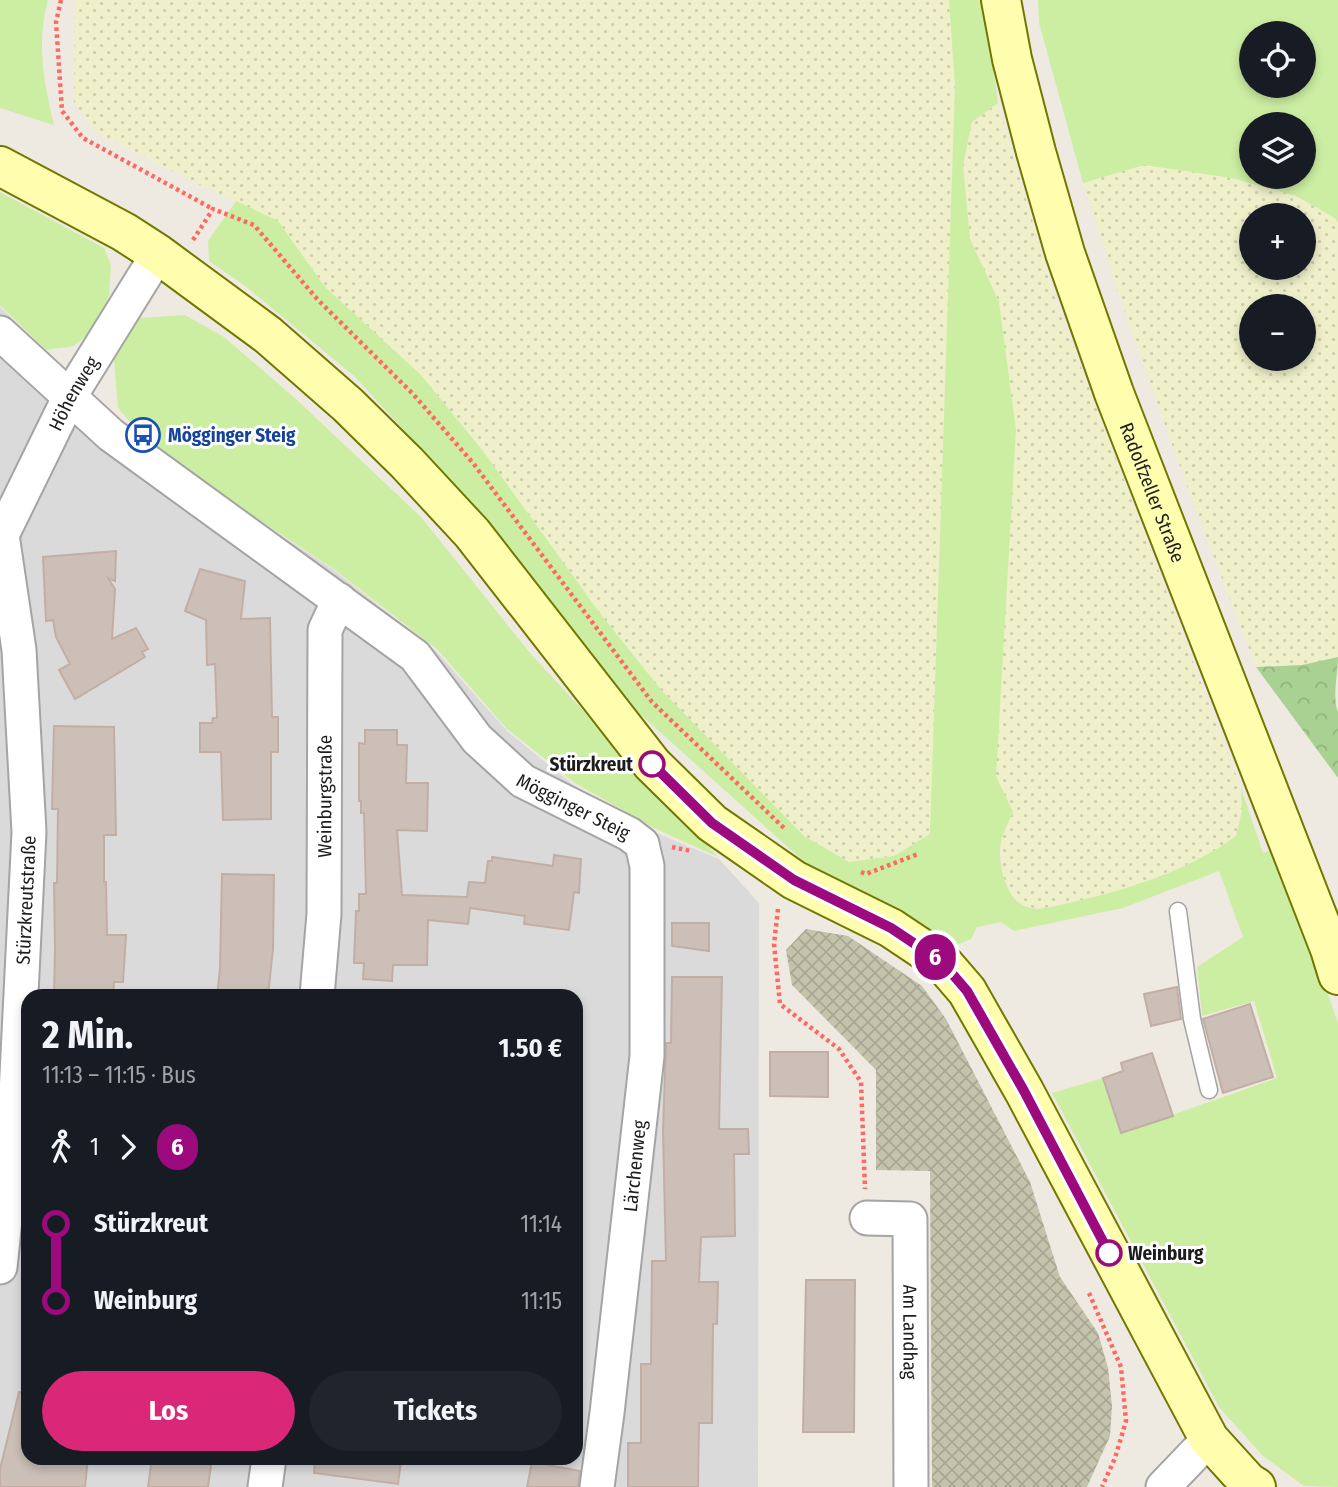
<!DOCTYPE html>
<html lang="de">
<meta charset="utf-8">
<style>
body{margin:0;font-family:"Fira Sans Condensed",sans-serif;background:#20242c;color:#f1f3f6;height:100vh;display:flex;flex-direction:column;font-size:26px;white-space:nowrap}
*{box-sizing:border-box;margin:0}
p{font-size:23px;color:#9ea1a6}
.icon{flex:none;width:38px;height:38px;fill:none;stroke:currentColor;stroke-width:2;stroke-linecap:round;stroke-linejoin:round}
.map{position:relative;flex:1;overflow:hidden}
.side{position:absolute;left:21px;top:989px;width:562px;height:476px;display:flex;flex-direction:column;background:#171b24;border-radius:21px;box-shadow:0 4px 10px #0003}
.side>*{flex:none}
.badge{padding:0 14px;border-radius:23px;font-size:24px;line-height:46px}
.fabs{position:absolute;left:1239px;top:21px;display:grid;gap:14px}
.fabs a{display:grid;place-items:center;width:77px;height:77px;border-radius:50%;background:#171b24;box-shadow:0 4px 10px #0003;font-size:35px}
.map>.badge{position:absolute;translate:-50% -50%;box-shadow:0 0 0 4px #fff}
.legs{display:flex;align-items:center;gap:10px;height:77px;padding:0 21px;font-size:23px}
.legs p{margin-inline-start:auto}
.headline{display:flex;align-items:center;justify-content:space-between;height:119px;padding:0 21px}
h1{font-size:38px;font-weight:700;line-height:52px}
.cta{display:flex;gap:14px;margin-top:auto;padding:14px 21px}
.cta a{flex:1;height:80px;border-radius:42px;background:#db2777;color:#fff;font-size:28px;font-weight:700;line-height:80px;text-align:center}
.cta a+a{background:#20242c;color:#f1f3f6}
ul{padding:0 21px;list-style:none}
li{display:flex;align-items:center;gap:24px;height:77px;font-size:26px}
li i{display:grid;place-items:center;width:10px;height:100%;margin:0 9px;background:currentColor}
li i::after{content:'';width:18px;height:18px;margin:-9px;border:5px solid;border-radius:50%;background:#171b24}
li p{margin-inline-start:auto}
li:first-child i{background:linear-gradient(#0000 50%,currentColor 0)}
li:last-child i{background:linear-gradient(currentColor 50%,#0000 0)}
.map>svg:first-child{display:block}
.residential{fill:#dbdada;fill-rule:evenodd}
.construction{fill:url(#construction-cross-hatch)}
.farmland{fill:url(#farmland-dots);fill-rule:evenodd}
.grass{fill:#cceea2;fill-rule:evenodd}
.forest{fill:url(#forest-crowns)}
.building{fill:#cbbfb7;stroke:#c2aea3;stroke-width:2}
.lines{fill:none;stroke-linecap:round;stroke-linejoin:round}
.lane-casing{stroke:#a4a4a4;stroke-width:19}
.street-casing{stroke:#a4a4a4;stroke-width:37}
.secondary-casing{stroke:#727700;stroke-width:42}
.path{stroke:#ff6962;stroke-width:4.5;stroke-dasharray:3.5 3.5;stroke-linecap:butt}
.lane{stroke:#fff;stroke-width:16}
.street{stroke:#fff;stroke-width:33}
.secondary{stroke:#fffeaf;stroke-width:38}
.line-1-casing{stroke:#fff;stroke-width:16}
.line-1{stroke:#9c0a7d;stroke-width:10}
.stop-1-dot{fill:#fff;stroke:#9c0a7d;stroke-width:3.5}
.labels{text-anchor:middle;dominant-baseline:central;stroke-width:6;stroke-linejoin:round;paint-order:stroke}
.street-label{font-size:19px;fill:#1d1d1d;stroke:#fff}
.transit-label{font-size:19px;font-weight:bold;fill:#164399;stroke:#fff;text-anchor:start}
.stop-label{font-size:19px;font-weight:bold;fill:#1d1d1d;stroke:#fff;text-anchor:end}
</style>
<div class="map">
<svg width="1338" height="1487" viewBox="0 0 1338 1487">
<defs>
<pattern id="construction-cross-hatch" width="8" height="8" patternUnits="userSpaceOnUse" patternTransform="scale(1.75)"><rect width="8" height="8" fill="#c4c3ac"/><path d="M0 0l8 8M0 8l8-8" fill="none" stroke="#a8a794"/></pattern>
<pattern id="farmland-dots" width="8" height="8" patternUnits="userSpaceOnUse" patternTransform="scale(1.75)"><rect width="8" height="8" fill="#eff0ca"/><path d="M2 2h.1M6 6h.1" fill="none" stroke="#cccdad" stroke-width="1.8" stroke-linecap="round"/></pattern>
<pattern id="forest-crowns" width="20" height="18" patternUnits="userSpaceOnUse" patternTransform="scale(1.75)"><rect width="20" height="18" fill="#a9d292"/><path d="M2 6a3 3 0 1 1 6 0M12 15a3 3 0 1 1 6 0" fill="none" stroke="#91b47d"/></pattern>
</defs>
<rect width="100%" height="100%" fill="#efeae1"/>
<path class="residential" d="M0,307l156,146 179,118 101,80 70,79 66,54 82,48 65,27 40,44 -1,584h-758zM28,996h548v462h-548z"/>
<path class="construction" d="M806,929l42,7 74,50 24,33 84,163 30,95 38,56 10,35 4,38 -2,30 -23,51h-155l-2,-316 -54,-1v-100l-84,-85 -6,-35z"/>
<path class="farmland" d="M75,0h874l6,86 -25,748 -36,22 -45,6 -45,-26 -142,-145 -63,-79 -116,-161 -62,-76 -96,-88 -47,-66 -78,-36 -104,-53 -22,-30z
M998,103l57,195 186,490 1,23 -6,25 -16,12 -34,17 -70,28 -77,16 -18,-4 -10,-11 -8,-18 -3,-33 13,-31 -17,-36 3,-474 -29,-63 -7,-74 9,-43z
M1144,164l88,14 64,18 39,22 3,5v434l-36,8 -46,2 -64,-167 -67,-187 -42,-130zM1251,215h53v53h-53zM1251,306h53v53h-53z"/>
<path class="grass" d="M0,0h48c-12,43 -4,83 6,125l-54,-17z
M949,0h35l14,103 -26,19 -9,43 7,74 29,63 17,128 -20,346 17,36c-4,10 -10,20 -12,30 -4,17 4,54 21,63 14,8 32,1 47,-2 58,-13 119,-32 167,-67l6,-25 -1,-23 22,65 10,-4 27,64 38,110v464l-34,-1 -41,-30 -44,-49 -167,-314 51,-15 18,55 156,-55 -23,-77 -52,15 -5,-49 46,-30 -24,-66 -96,37 -109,23 -13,-9 -24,5 -6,12 -17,7 -144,-79 -170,-153 -157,-198 -129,-140 -110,-91 -35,-24 -1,-20 28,-40 42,20 47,66 96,88 62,76 116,161 63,79 142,145 45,26 45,-6 36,-22 25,-748z
M1038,0h300v223l-3,-5 -39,-22 -64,-18 -88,-13 -61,18 -44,-160zM1251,33h53v53h-53zM1304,124v53h-53v-53z
M0,192l104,56 7,17 -2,31 -15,33 -20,17 -28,4 -46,-45z
M185,315l39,22 72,62 125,118 109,136 188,204 -62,-28 -81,-46 -69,-55 -69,-79 -102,-79 -179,-118 -38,-44 -4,-48 25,-42z"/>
<path class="forest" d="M1338,657c0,17 -6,41 0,55v66l-82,-111 46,-2z"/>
<path class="building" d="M116,551l-1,30 -7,-3 7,11 -3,50 24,-11 12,21 -6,3 3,5 -70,42 -16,-29 11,-6 -14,-27 -3,-17 -7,1 -3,-64z
M200,569l45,12 -4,38 29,-1 2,99h6v35h-7v67l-48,1 -2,-68h-21v-29h12l1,-5h4l-2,-54 -8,1 -1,-45 -21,-9z
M54,726l60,1 2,108h-12v47h2l1,53h19l-3,47h-9l-1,14h-59l1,-47 -1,-66h3l1,-74h-6z
M365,730h32v15h10l-1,38h22l-1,48 -30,-1 5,65 65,2 2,-15 16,1 3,-22h4v-4l61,9 1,-11 27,4 -2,34 -5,-1 -5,38 -45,-6 1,-8 -55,-8 -2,16 -40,-4 -1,45h-34l-1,16 -29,-2 1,-16h-10l2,-52h3v-17h7l-2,-81h-3v-12h-2v-58l6,1z
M222,874l52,1 -1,74 -5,47h-51l3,-27z
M672,923h37v28l-37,-5z
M672,977h50l-3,152h29l1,25h-15l1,82 -34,1 -2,45h19l-1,42h-4l-1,99h-13l-1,64h-70v-44h13v-79h10l1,-103h14l-3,-130 3,-88h5z
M1177,987l4,32 -30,7 -7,-32z
M1250,1004l23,73 -50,16 -20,-74z
M770,1052h58v45l-58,-1z
M1152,1053l21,63 -52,17 -18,-55 20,-7 -2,-8z
M806,1280h49l-1,152h-51z
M19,1392l9,1v65h60l-3,29h-85v-18z
M152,1458h60l-4,29h-60z
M315,1458h69l17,3 -3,23 -84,-11z
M532,1462l48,9 -2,16h-51z"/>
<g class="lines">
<g class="lane-casing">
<path id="lane" d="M1178,911l14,108 17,71"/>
</g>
<g class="street-casing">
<g id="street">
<path id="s1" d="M0,333l111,102 304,221 62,83 46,42 106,53 13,10 5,22v190l-40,357 -10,74"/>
<path id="s2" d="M0,539l70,-143 88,-142"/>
<path id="s3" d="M317,996l7,-82 1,-284 14,-30"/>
<path id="s4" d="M867,1218l43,1 1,268"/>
<path id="s5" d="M0,1267l14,-132 15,-303 -10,-182 -17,-115"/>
<path d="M265,1487l4,-29"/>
<path d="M1163,1487l46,-48"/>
</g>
</g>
<g class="secondary-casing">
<g id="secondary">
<path id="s6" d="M1001,0l11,59 24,93 29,101 49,140 216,556 8,26"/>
<path d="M0,166l124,66 34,22 110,81 80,70 59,58 65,70 180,231 60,59 82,57 97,48 51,34 25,29 57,100 185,348 39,43 8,5"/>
</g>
</g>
<path class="path" d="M61,0l-5,22 6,89 21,27 130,71
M193,240l20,-31 41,16 64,75 95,94 60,69 179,239 133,127
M672,847l19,4
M861,872l5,2 52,-20
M778,909l-4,35 6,60 59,45 22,33 4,107
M1089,1293l32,74 5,54 -11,37 -13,29"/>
<use href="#lane" class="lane"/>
<use href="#street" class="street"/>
<use href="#secondary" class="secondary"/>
</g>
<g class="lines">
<g class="line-1-casing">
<path id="line-1" d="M652,764l60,59 82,57 97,48 51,34 25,29 57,100 85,162"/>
</g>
<use href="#line-1" class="line-1"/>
</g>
<defs>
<g id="bus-ring" transform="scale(1.75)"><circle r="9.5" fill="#fff" stroke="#1a4fb4" stroke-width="1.5"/><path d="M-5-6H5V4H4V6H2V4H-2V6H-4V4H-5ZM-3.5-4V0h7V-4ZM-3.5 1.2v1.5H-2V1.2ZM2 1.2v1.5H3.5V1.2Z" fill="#1a4fb4"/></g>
</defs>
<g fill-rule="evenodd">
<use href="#bus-ring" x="143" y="435"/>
</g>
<g class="stop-1-dot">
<circle cx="652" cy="764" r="12"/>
<circle cx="1109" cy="1253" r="12"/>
</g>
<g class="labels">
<g class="street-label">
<text stroke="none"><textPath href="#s2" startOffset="163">Höhenweg</textPath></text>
<text stroke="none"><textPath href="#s6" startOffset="516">Radolfzeller Straße</textPath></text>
<text stroke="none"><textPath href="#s3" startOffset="200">Weinburgstraße</textPath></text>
<text stroke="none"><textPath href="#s1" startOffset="749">Mögginger Steig</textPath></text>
<text stroke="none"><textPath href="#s5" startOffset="368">Stürzkreutstraße</textPath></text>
<text transform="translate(635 1166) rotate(-84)">Lärchenweg</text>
<text stroke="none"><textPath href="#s4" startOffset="156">Am Landhag</textPath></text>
</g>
<g class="transit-label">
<text x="168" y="435">Mögginger Steig</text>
</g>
<g class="stop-label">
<text x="633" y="764">Stürzkreut</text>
<text x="1128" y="1253" text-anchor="start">Weinburg</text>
</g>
</g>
</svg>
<div class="fabs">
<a><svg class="icon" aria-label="locate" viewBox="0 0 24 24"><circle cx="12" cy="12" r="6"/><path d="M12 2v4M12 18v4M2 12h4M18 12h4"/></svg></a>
<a><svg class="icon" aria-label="layers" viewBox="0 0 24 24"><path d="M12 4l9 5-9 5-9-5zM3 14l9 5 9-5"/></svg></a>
<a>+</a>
<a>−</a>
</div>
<b class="badge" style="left:935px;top:957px;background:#9c0a7d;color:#fff">6</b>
<section class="side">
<div class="headline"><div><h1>2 Min.</h1><p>11:13 – 11:15 · Bus</p></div><b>1.50 €</b></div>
<div class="legs"><svg class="icon" aria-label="walk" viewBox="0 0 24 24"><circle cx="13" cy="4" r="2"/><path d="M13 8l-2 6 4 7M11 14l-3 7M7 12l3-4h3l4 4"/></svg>1<svg class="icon" aria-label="forward" viewBox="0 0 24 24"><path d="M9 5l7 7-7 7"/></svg><b class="badge" style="background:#9c0a7d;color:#fff">6</b></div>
<ul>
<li><i style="color:#9c0a7d"></i><b>Stürzkreut</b><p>11:14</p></li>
<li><i style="color:#9c0a7d"></i><b>Weinburg</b><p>11:15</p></li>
</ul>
<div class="cta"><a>Los</a><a>Tickets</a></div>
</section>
</div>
